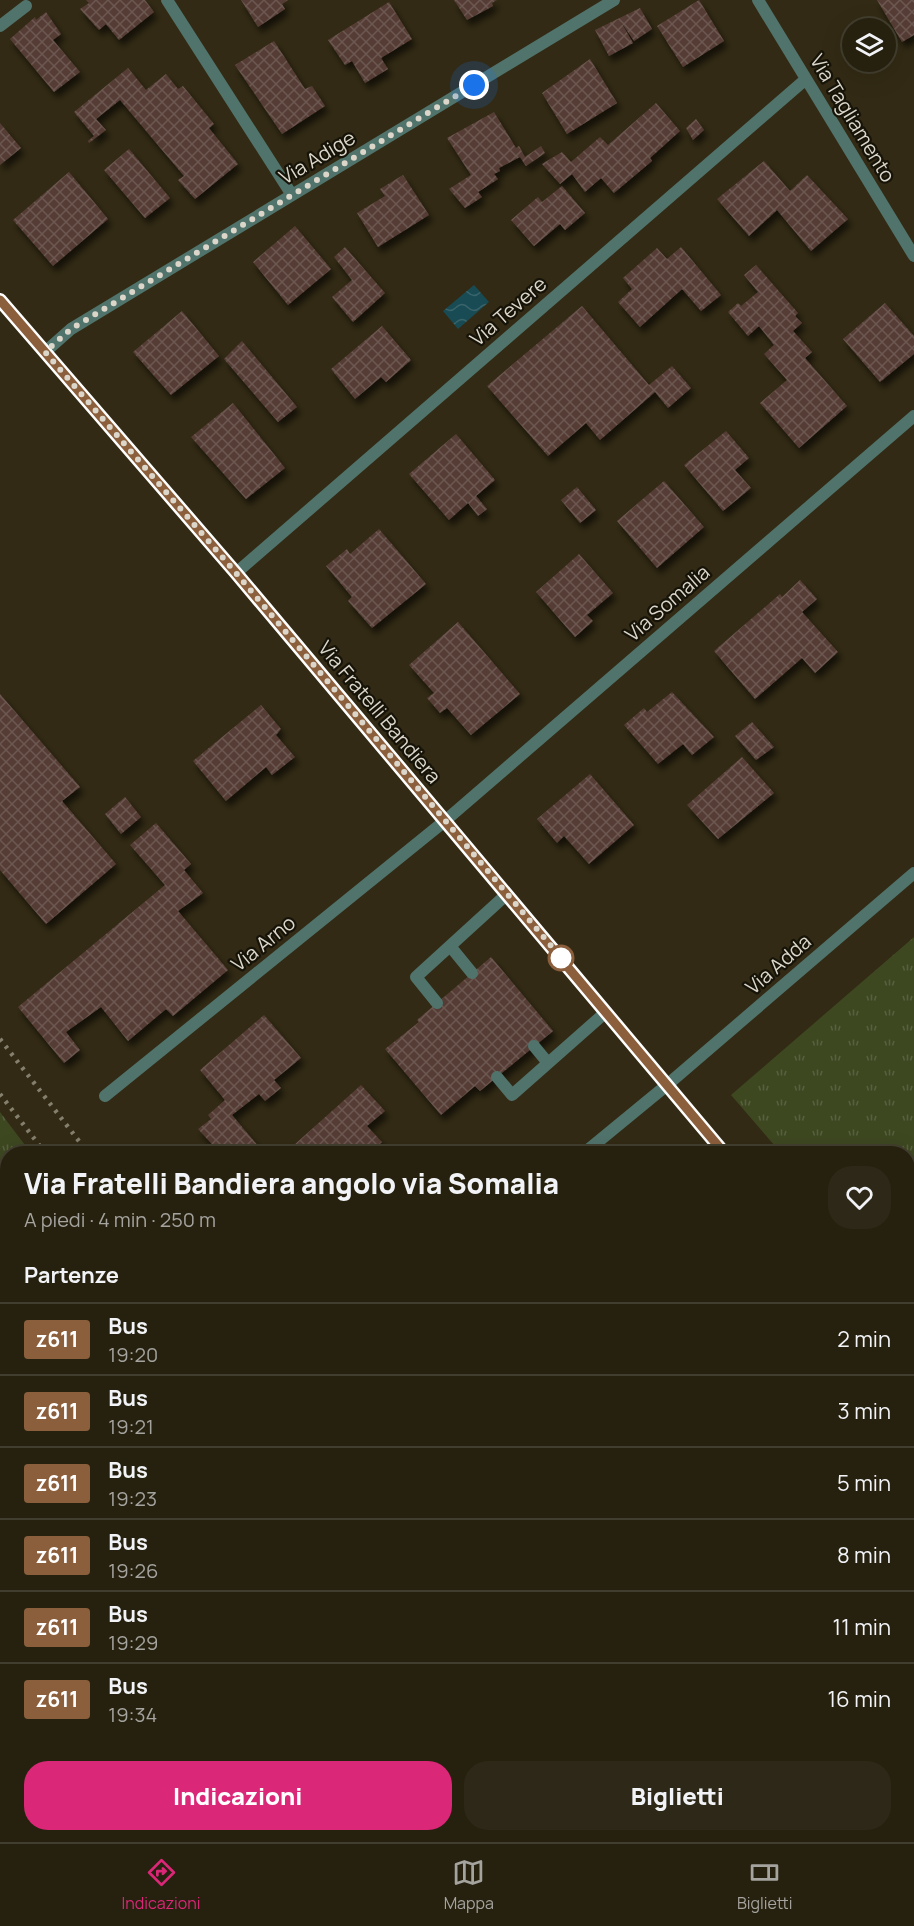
<!DOCTYPE html>
<html lang="it">
<meta charset="utf-8">
<style>
body{margin:0;font-family:Manrope,sans-serif;background:#2e2818;color:#f1f3f6;height:100vh;display:flex;flex-direction:column;font-size:22px;white-space:nowrap}
*{box-sizing:border-box;margin:0}
p{font-size:20px;color:#a4a39e}
.icon{flex:none;width:33px;height:33px;fill:none;stroke:currentColor;stroke-width:2;stroke-linecap:round;stroke-linejoin:round}
.map{position:relative;flex:1;overflow:hidden}
.drawer{position:absolute;left:0px;top:1146px;width:915px;height:696px;display:flex;flex-direction:column;background:#26200f;border-radius:24px 24px 0 0;box-shadow:0 6px 24px #0002,0 0 0 2px #423e2f}
.drawer>*{flex:none}
.badge{padding:0 12px;border-radius:4px;font-size:21px;line-height:39px}
.fabs{position:absolute;left:842px;top:18px;display:grid;gap:12px}
.fabs a{display:grid;place-items:center;width:54px;height:54px;border-radius:50%;background:#26200f;box-shadow:0 6px 24px #0002,0 0 0 2px #423e2f;font-size:30px}
.you{position:absolute;width:30px;height:30px;margin:-15px;border:4px solid #fff;border-radius:50%;background:#1a73e8;box-shadow:0 0 0 9px #1a73e833}
.map>.badge{position:absolute;translate:-50% -50%;box-shadow:0 0 0 3px #fff}
h2{padding:0 24px;font-size:22px;line-height:54px}
.round{display:grid;place-items:center;flex:none;width:63px;height:63px;border-radius:24px;background:#2e2818}
.head{display:flex;align-items:center;justify-content:space-between;height:102px;padding:0 24px}
h1{font-size:28px;font-weight:800;line-height:45px}
.cta{display:flex;gap:12px;margin-top:auto;padding:12px 24px}
.cta a{flex:1;height:69px;border-radius:24px;background:#db2777;color:#fff;font-size:24px;font-weight:800;line-height:69px;text-align:center}
.cta a+a{background:#2e2818;color:#f1f3f6}
ul{padding:0;list-style:none}
li{display:flex;align-items:center;gap:18px;height:72px;padding:0 24px;border-top:2px solid #423e2f}
li div{flex:1}
li b{display:block;font-size:22px}
li em{font-style:normal}
li .badge{min-width:66px;font-weight:700;text-align:center}
.tabs{display:flex;justify-content:space-around;align-items:center;height:84px;border-top:2px solid #423e2f;background:#26200f;font-size:16px;color:#a4a39e}
.tabs a{display:grid;justify-items:center;gap:3px}
.tabs .active{color:#db2777}
.map>svg:first-child{display:block}
.grass{fill:url(#grass-tufts)}
.forest{fill:url(#forest-firs)}
.water{fill:url(#water-waves)}
.building{fill:url(#building-cross-hatch);filter:url(#shadow)}
.lines{fill:none;stroke-linecap:round;stroke-linejoin:round}
.path{stroke:#7e7765;stroke-width:4;stroke-dasharray:3 4.5;stroke-linecap:butt}
.service{stroke:#50736b;stroke-width:12}
.minor{stroke:#50736b;stroke-width:12}
.tertiary{stroke:#50736b;stroke-width:12}
.rail{stroke:#857f6d;stroke-width:4.5;stroke-dasharray:3 6;stroke-linecap:butt}
.line-casing{stroke:#fff;stroke-width:14}
.line{stroke:#8b5e3c;stroke-width:9}
.walk{stroke:#dbd6c9;stroke-width:6;stroke-dasharray:0 10.8}
.stop-dot{fill:#fff;stroke:#8b5e3c;stroke-width:3}
.labels{text-anchor:middle;dominant-baseline:central;stroke-width:4.5;stroke-linejoin:round;paint-order:stroke}
.street-label{font-size:20px;fill:#dbd6c9;stroke:#161309}
</style>
<div class="map">
<svg width="914" height="1842" viewBox="0 0 914 1842">
<defs>
<pattern id="grass-tufts" width="24" height="20" patternUnits="userSpaceOnUse" patternTransform="scale(1.5)"><rect width="24" height="20" fill="#3d4720"/><path d="M3 7l-1-3M5 7V3M7 7l1-3M15 17l-1-3M17 17v-4M19 17l1-3" fill="none" stroke="#58613f"/></pattern>
<pattern id="forest-firs" width="22" height="20" patternUnits="userSpaceOnUse" patternTransform="scale(1.5)"><rect width="22" height="20" fill="#3d4720"/><path d="M5 1l3.5 6h-7zM16 11l3.5 6h-7z" fill="#58613f"/></pattern>
<pattern id="water-waves" width="16" height="10" patternUnits="userSpaceOnUse" patternTransform="scale(1.5)"><rect width="16" height="10" fill="#184b54"/><path d="M0 5q4-4 8 0t8 0" fill="none" stroke="#39646b"/></pattern>
<pattern id="building-cross-hatch" width="8" height="8" patternUnits="userSpaceOnUse" patternTransform="scale(1.5)"><rect width="8" height="8" fill="#553d35"/><path d="M0 0l8 8M0 8l8-8" fill="none" stroke="#6d5851"/></pattern>
<filter id="shadow"><feDropShadow dx="3.5" dy="6" stdDeviation="3" flood-color="#0009"/></filter>
</defs>
<rect width="100%" height="100%" fill="#322a14"/>
<path class="grass" d="M914,937v372l-6,-8v-147l-127,-1 -50,-58z
M0,1112l31,41 -23,1 -1,168 -7,-8z
M426,1835h117l6,7h-116z"/>
<path class="forest" d="M0,1314l8,8 -1,285 -7,-7z
M278,1835h148l7,7h-148z"/>
<path class="water" d="M474,285l15,17 -31,27 -15,-18z"/>
<path class="building" d="M86,0h59l9,12 -35,28 -13,-16 -7,6 -19,-21 9,-6z
M241,0h47l-6,4 3,5 -27,18z
M454,0h43l-5,3 1,3 -26,14z
M699,0l25,41 -41,26 -26,-41z
M877,0h37v35l-12,7z
M389,2l23,37 -31,19 7,11 -23,14 -13,-22 -7,4 -17,-25z
M640,8l12,21 -18,12 -13,-19 12,21 -24,13 -14,-26z
M46,12l15,22 -8,6 27,32 -26,20 -44,-53 25,-22 1,3z
M274,41l31,48 7,-3 13,20 -43,28 -47,-69z
M590,59l27,44 -50,31 -25,-41z
M128,68l18,22 20,-16 12,15 5,-3 31,38 -5,4 29,36 -43,35 -17,-19 6,-4 -64,-76 -24,19 10,11 -17,13 -1,-2 6,-5 -20,-24z
M656,103l24,28 -30,27 2,3 -38,32 -13,-15 -16,14 -13,-18 -12,10 -18,-20 20,-12 9,10 29,-25 8,8z
M494,112l22,36 3,-2 6,11 16,-11 4,7 -19,13 -6,-9 -21,11 1,3 -6,3 4,5 -20,13 4,5 -17,11 -16,-19 22,-14 -24,-37z
M696,119l8,11 -11,10 -7,-12z
M0,123l21,25 -21,17z
M129,149l41,49 -25,20 -41,-48z
M764,161l26,30 17,-16 41,44 -37,32 -34,-41 -28,26 -32,-37z
M69,172l39,47 -55,47 -40,-46z
M403,175l26,40 -51,32 -21,-34 28,-17 -5,-7z
M562,186l23,27 -20,17 -5,-6 -26,22 -23,-26 27,-23 4,5z
M295,226l36,43 -43,36 -35,-43z
M345,247l40,46 -32,29 -21,-25 20,-17 -18,-23z
M681,247l40,48 -20,16 -19,-22 -42,38 -22,-25 14,-13 -9,-11 34,-30 10,11z
M756,265l42,48 -3,3 7,7 -9,8 19,21 -7,6 42,48 -48,42 -39,-45 27,-23 -23,-26 10,-9 -15,-19 -11,10 -20,-24 10,-9 3,3 17,-14 -14,-17z
M885,303l29,33v18l-34,28 -37,-43z
M582,306l67,79 23,-19 19,22 -23,20 -13,-16 -55,48 -14,-17 -38,33 -61,-70z
M182,311l37,45 -48,39 -38,-43z
M382,326l29,34 -25,22 -5,-5 -26,22 -24,-30z
M242,341l55,66 -19,15 -54,-63z
M233,403l52,65 -39,31 -55,-62z
M726,431l23,27 -14,12 16,18 -28,23 -39,-46z
M456,434l39,46 -19,16 11,13 -9,7 -10,-13 -19,17 -40,-46z
M664,481l40,46 -47,41 -40,-47z
M577,487l19,23 -16,13 -19,-23z
M379,529l47,55 -54,44 -24,-27 4,-4 -26,-31 21,-17 3,5z
M579,554l34,39 -26,22 6,6 -18,16 -39,-45z
M800,580l17,19 -15,13 36,40 -23,21 -13,-15 -47,41 -41,-48 66,-57 2,3z
M458,622l62,72 -49,41 -24,-27 -7,5 -13,-15 7,-5 -25,-28z
M672,692l42,45 -22,18 -9,-11 -25,20 -34,-39 20,-17 3,4z
M0,694l80,93 -18,14 54,63 -70,60 -46,-54z
M261,705l20,24 -5,6 19,22 -23,18 -6,-8 -40,34 -33,-40z
M752,722l22,25 -18,13 -21,-24z
M742,757l32,36 -56,46 -31,-34z
M590,774l44,51 -45,39 -25,-28 -7,7 -20,-24z
M125,797l16,20 -20,17 -16,-20z
M156,823l35,41 -7,6 19,23 -25,18 50,59 -55,46 -7,-7 -38,32 -27,-34 -35,25 14,18 -16,13 -46,-56 147,-122 -35,-40z
M491,957l62,74 -73,60 -5,-5 -34,29 -56,-66 34,-27 -2,-2z
M264,1015l37,43 -27,22 7,8 -16,13 -6,-7 -27,21 33,39h-44l-23,-25 13,-10 -3,-4 17,-15 -25,-30z
M361,1085l24,26 -18,15 15,16 -11,10 2,2h-89z
M914,1594v52l-6,-7v-40z
M0,1643l8,9v64l-8,-9z
M909,1692l5,6v19l-6,6z
M0,1741l8,8v85h35l-8,8h-24l-11,-13z
M661,1834h33l-9,8h-18z
M789,1834h25l-10,8h-9z"/>
<g class="lines">
<path class="path" d="M0,1387l8,8
M383,1834l7,8"/>
<path class="service" d="M450,946l22,27
M437,1003l-21,-26 91,-83
M534,1046l14,17
M497,1077l15,18 94,-83"/>
<path class="minor" d="M167,0l125,195
M758,0l156,256
M0,26l26,-20
M45,352l26,-23 543,-329
M236,573l570,-494
M105,1096l341,-276 468,-404
M583,1154l84,-69 247,-212
M908,1834l6,8
M107,1842l8,-8"/>
<path class="tertiary" d="M0,300l236,273 489,581
M908,1370l6,7"/>
<path class="rail" d="M0,1039l89,115
M0,1094l46,60
M573,1834l6,8
M618,1834l6,8"/>
</g>
<g class="lines">
<g class="line-casing">
<path id="line" d="M0,300l236,273 489,581"/>
</g>
<use href="#line" class="line"/>
<path class="walk" d="M474,85l-403,244 -26,23 191,221 328,388 -3,-3"/>
</g>
<circle class="stop-dot" cx="561" cy="958" r="12"/>
<g class="labels">
<g class="street-label">
<text transform="translate(853 118) rotate(59)">Via Tagliamento</text>
<text transform="translate(317 157) rotate(-31)">Via Adige</text>
<text transform="translate(508 311) rotate(-41)">Via Tevere</text>
<text transform="translate(667 603) rotate(-41)">Via Somalia</text>
<text transform="translate(380 712) rotate(50)">Via Fratelli Bandiera</text>
<text transform="translate(263 943) rotate(-39)">Via Arno</text>
<text transform="translate(778 964) rotate(-41)">Via Adda</text>
</g>
</g>
</svg>
<div class="fabs">
<a><svg class="icon" aria-label="layers" viewBox="0 0 24 24"><path d="M12 4l9 5-9 5-9-5zM3 14l9 5 9-5"/></svg></a>
</div>
<div class="you" style="left:474px;top:85px"></div>
<section class="drawer">
<div class="head"><div><h1>Via Fratelli Bandiera angolo via Somalia</h1><p>A piedi · 4 min · 250 m</p></div><a class="round"><svg class="icon" aria-label="heart" viewBox="0 0 24 24"><path d="M12 20l-8-8c-3-5 5-10 8-4 3-6 11-1 8 4z"/></svg></a></div>
<h2>Partenze</h2>
<ul>
<li><span class="badge" style="background:#8b5e3c;color:#fff">z611</span><div><b>Bus</b><p>19:20</p></div><em>2 min</em></li>
<li><span class="badge" style="background:#8b5e3c;color:#fff">z611</span><div><b>Bus</b><p>19:21</p></div><em>3 min</em></li>
<li><span class="badge" style="background:#8b5e3c;color:#fff">z611</span><div><b>Bus</b><p>19:23</p></div><em>5 min</em></li>
<li><span class="badge" style="background:#8b5e3c;color:#fff">z611</span><div><b>Bus</b><p>19:26</p></div><em>8 min</em></li>
<li><span class="badge" style="background:#8b5e3c;color:#fff">z611</span><div><b>Bus</b><p>19:29</p></div><em>11 min</em></li>
<li><span class="badge" style="background:#8b5e3c;color:#fff">z611</span><div><b>Bus</b><p>19:34</p></div><em>16 min</em></li>
</ul>
<div class="cta"><a>Indicazioni</a><a>Biglietti</a></div>
</section>
</div>
<nav class="tabs">
<a class="active"><svg class="icon" aria-label="directions" viewBox="0 0 24 24"><path d="M12 3l9 9-9 9-9-9zM9 14v-3h6M13 9l2 2-2 2"/></svg>Indicazioni</a>
<a><svg class="icon" aria-label="map" viewBox="0 0 24 24"><path d="M3 6l6-2 6 2 6-2v14l-6 2-6-2-6 2zM9 4v14M15 6v14"/></svg>Mappa</a>
<a><svg class="icon" aria-label="tickets" viewBox="0 0 24 24"><path d="M3 7h18v10H3zM15 7v10"/></svg>Biglietti</a>
</nav>
